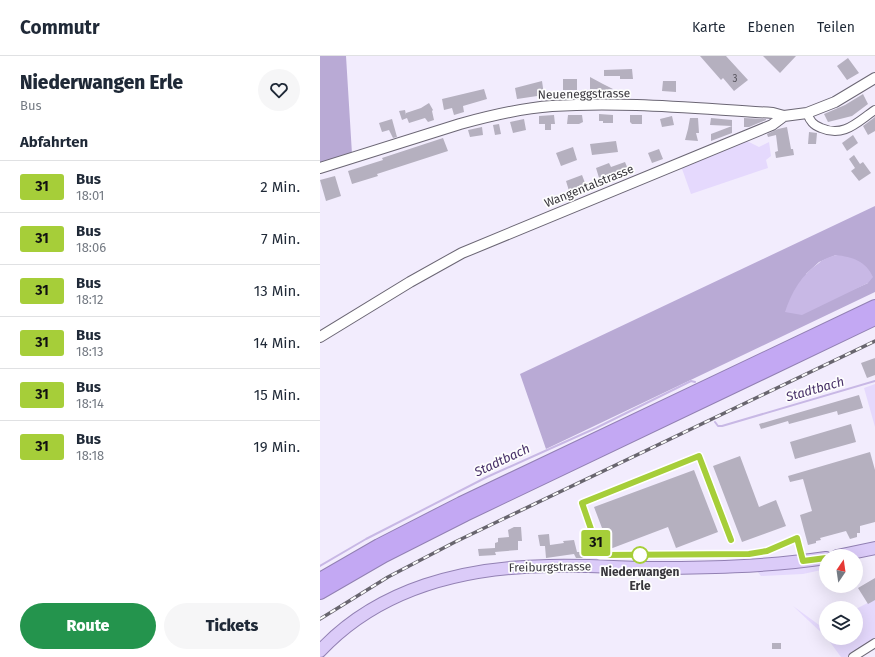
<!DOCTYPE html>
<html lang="de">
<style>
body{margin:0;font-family:"Fira Sans",sans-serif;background:#f6f6f7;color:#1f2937;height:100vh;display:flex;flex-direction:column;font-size:15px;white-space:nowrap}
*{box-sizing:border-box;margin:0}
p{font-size:13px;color:#747a83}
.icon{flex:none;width:22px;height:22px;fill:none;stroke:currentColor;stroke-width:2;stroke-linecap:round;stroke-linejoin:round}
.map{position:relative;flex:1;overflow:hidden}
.sheet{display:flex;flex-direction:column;background:#fff;width:320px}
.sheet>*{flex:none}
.badge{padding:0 8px;border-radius:3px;font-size:14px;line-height:26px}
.needle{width:26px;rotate:13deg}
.tools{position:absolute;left:499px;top:493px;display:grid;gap:8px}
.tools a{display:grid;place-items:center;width:44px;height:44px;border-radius:50%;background:#fff;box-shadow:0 4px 16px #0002;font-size:20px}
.map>.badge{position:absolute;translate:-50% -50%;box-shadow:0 0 0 2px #fff}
h2{padding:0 20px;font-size:15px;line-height:36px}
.round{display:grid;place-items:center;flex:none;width:42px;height:42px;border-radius:21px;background:#f6f6f7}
.overview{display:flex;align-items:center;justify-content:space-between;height:68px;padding:0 20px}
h1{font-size:19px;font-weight:800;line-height:30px}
.primary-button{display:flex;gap:8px;margin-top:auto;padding:8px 20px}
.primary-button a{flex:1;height:46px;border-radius:24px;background:#24944d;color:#fff;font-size:16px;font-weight:800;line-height:46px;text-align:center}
.primary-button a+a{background:#f6f6f7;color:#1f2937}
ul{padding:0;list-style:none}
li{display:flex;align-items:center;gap:12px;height:52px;padding:0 20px;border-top:1px solid #e0e1e3}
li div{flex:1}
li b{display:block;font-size:15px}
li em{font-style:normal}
li .badge{min-width:44px;font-weight:700;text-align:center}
header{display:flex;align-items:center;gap:24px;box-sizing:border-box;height:56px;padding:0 20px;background:#fff;border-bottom:1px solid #e0e1e3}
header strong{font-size:19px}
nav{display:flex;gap:22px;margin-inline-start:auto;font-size:14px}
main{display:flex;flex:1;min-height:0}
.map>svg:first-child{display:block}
.green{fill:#e5d9fd}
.forest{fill:#b9aad5;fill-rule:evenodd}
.water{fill:#c8b8e5}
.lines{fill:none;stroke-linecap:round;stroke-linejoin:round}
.stream{stroke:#c8b8e5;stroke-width:2}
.building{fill:#b5b0bf}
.minor-casing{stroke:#6b6674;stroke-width:10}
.tertiary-casing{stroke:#6b6674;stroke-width:12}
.primary-casing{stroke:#9280b3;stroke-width:14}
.motorway-casing{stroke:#9280b3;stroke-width:16}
.minor{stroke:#fff;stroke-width:8}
.tertiary{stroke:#fff;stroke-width:10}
.primary{stroke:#dbcbf8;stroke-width:12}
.motorway{stroke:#c3a8f3;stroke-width:14}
.rail-casing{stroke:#68656e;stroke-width:3.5}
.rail{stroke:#fdfdfd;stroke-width:2;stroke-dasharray:6;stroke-linecap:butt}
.line-casing{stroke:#fff;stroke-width:9}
.line{stroke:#a6ce39;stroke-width:6}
.stop-dot{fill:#fff;stroke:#a6ce39;stroke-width:2}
.labels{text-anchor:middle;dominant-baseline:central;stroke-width:3.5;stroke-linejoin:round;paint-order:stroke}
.number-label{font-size:10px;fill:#57545d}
.street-label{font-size:12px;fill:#38363c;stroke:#fdfdfd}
.stop-label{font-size:12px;font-weight:bold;fill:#38363c;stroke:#fdfdfd}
.water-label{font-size:13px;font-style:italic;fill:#483168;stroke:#fdfdfd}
</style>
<header>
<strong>Commutr</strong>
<nav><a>Karte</a><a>Ebenen</a><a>Teilen</a></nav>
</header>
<main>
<section class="sheet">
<div class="overview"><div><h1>Niederwangen Erle</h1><p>Bus</p></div><a class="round"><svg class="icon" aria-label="heart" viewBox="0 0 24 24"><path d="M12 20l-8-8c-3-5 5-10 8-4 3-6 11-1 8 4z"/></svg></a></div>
<h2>Abfahrten</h2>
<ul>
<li><span class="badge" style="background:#a6ce39;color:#111">31</span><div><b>Bus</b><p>18:01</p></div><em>2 Min.</em></li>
<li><span class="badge" style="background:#a6ce39;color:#111">31</span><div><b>Bus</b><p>18:06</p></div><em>7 Min.</em></li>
<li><span class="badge" style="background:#a6ce39;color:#111">31</span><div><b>Bus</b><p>18:12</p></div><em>13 Min.</em></li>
<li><span class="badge" style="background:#a6ce39;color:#111">31</span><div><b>Bus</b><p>18:13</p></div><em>14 Min.</em></li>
<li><span class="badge" style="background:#a6ce39;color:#111">31</span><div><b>Bus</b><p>18:14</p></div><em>15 Min.</em></li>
<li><span class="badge" style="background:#a6ce39;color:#111">31</span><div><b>Bus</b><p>18:18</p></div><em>19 Min.</em></li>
</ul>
<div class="primary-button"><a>Route</a><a>Tickets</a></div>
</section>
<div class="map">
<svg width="555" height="601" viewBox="0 0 555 601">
<rect width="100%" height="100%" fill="#f2ecfd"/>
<path class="green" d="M425,84l14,7 10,-5 2,14 -5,4 2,8 -77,26 -10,-28z
M555,328v43l-11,-39z
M506,507v6l-23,5 -42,2 -4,-5 44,-3z
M555,543v41l-27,17h-7l-14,-19h29v-29z
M473,550l33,24v7z"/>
<path class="forest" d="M0,0h26l6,98 -32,11z
M555,150v86l-329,157 -26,-75zM516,199l32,28 -16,7 -46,-16 13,-12z"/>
<path class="water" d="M516,199c16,2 30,6 37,22l-5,6 -66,32 -17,-3c6,-19 17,-38 34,-49 4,-4 11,-6 17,-8z"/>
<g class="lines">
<path class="stream" d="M395,366l3,4h4l153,-45
M0,510l46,-27 121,-62 109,-49 95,-47 4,1"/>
</g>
<path class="building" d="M380,0h26l22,24 -14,11 -11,-13 -2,2z
M443,0h33l-16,17z
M528,2l11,15 -12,7 -10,-14z
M312,13l1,10h-13v-3h-16v-6z
M270,21l13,7 10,5 -13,2v-2h-10z
M243,23h14v11h-14z
M222,25l2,14 -27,4 -2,-11z
M343,25h13v11l-14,-1z
M164,33l3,10 -24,7 1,6 -10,3 -2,-7 -8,2 -2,-11z
M543,38l5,10 -16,12 -24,6 -4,-8 21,-9z
M109,47l4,7 -1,1 2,9 -6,2 -3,-4 -16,5 -2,-5 -5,2 -3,-9 6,-1 1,5v-2l15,-5z
M279,58l14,1v8h-10v-2h-4z
M234,59l1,9h-4v6h-6v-6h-6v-8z
M248,59h14l1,7 -4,2h-12z
M310,59h12v9h-10l-2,-2z
M352,60l2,9 -12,2 -2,-8z
M555,61v14l-7,4 -5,-9z
M370,62h8l1,15h-3l2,8 -13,-1 3,-11z
M391,62l21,2v6l-22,-1z
M424,62l22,1v1l-17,7h-5z
M72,63l5,18 -4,1 -4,-8 -7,2 -3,-9z
M204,63l2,11 -13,3 -3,-11z
M179,68l2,10 -6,1 -2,-10z
M412,70v7l-21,8v-7z
M162,71l1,8 -13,2 -2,-7z
M467,71l4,22h2l1,6 -18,3 -1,-6 3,-1 -2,-16 -8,2 -1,-3 11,-5z
M489,76l8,1 -1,11h-8z
M533,79l5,8 -11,8 -5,-8z
M123,82l5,13 -71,23 1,2 -26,8 -4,-13 35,-11 -1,-2z
M296,85l2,11 -26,3 -2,-11z
M253,91l4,13 -16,6 -5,-13z
M339,93l4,10 -11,4 -4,-10z
M534,99l6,9 3,-2 8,11 -12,8 -8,-10 4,-3 -6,-9z
M305,106l5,12 -15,5 -1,-3 -14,5 -4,-13 13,-5 2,4z
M262,119l5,13 -17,6 -4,-13z
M15,120l6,20 -15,5 -6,-21z
M555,302v17l-8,3 -6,-15z
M539,339l4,13 -25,7 -1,-4 -48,13 -1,-3 -27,8 -2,-5z
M531,368l5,18 -61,17 -5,-17z
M550,396l5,18v52l-15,4v7h-3v4l-7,2 -4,-8 -26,7 1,2 -5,1v2l-8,2 -8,-30 12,-4 -9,-32 -13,3 -2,-6z
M420,400l19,51 17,-7 10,26 -44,16 -29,-76z
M374,414l24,62 -42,16 -8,-21 -58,22 -16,-42z
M194,471h7l1,14h-4v9l-23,2 1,3 -17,1 -1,-7 17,-1v4v-9l3,-1v-4l11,-1 -1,-7z
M229,478l1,11 14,-2 -1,-2 11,-1 3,12h3l3,6h-7l-2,-4 -28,4 -1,-12h-5l-2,-11z
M555,522v22l-7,4 -10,-16z
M452,587h9v6h-9z"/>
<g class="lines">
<g class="minor-casing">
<path id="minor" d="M487,57c3,8 6,12 14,15 23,10 36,-6 54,-18
M533,601l22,-14"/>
</g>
<g class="tertiary-casing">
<path id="tertiary" d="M0,112l140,-44c29,-8 62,-16 92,-18 73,-5 148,3 221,7l11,3
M0,281l90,-55 52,-29 310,-128 12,-9 23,-3 28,-11 40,-24"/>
</g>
<g class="primary-casing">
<path id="primary" d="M517,500l38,-8
M0,595c59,-63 145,-84 229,-85 31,-1 62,1 93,2 62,0 123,-1 184,-10"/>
</g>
<g class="motorway-casing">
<path id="motorway" d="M0,524l59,-34 82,-42 414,-197
M0,536l64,-37 81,-41 410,-196"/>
</g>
<use href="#minor" class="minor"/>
<use href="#tertiary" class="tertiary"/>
<use href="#primary" class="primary"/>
<use href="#motorway" class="motorway"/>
<g class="rail-casing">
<path id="rail" d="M0,563l68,-42 67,-35 420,-201"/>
</g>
<use href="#rail" class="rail"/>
</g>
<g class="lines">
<g class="line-casing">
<path id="line" d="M411,484l-32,-84 -117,47 18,52 149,-1 18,-3 30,-13 6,23 23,-3"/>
</g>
<use href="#line" class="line"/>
</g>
<circle class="stop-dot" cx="320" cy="499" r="8"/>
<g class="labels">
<g class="number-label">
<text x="415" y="23">3</text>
</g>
<g class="street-label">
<text transform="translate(264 38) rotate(-1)">Neueneggstrasse</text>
<text transform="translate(269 130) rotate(-22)">Wangentalstrasse</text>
<text transform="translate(230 511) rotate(-1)">Freiburgstrasse</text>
</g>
<g class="stop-label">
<text x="320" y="516">Niederwangen<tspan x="320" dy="14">Erle</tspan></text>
</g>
<g class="water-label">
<text transform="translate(495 333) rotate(-16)">Stadtbach</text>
<text transform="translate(182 404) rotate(-25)">Stadtbach</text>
</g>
</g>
</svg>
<div class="tools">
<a><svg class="needle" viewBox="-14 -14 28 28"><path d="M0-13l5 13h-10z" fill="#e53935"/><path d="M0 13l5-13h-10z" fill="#747a83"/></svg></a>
<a><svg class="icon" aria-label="layers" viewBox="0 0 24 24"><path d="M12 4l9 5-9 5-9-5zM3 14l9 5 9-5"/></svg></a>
</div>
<b class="badge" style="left:276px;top:487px;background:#a6ce39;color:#111">31</b>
</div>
</main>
